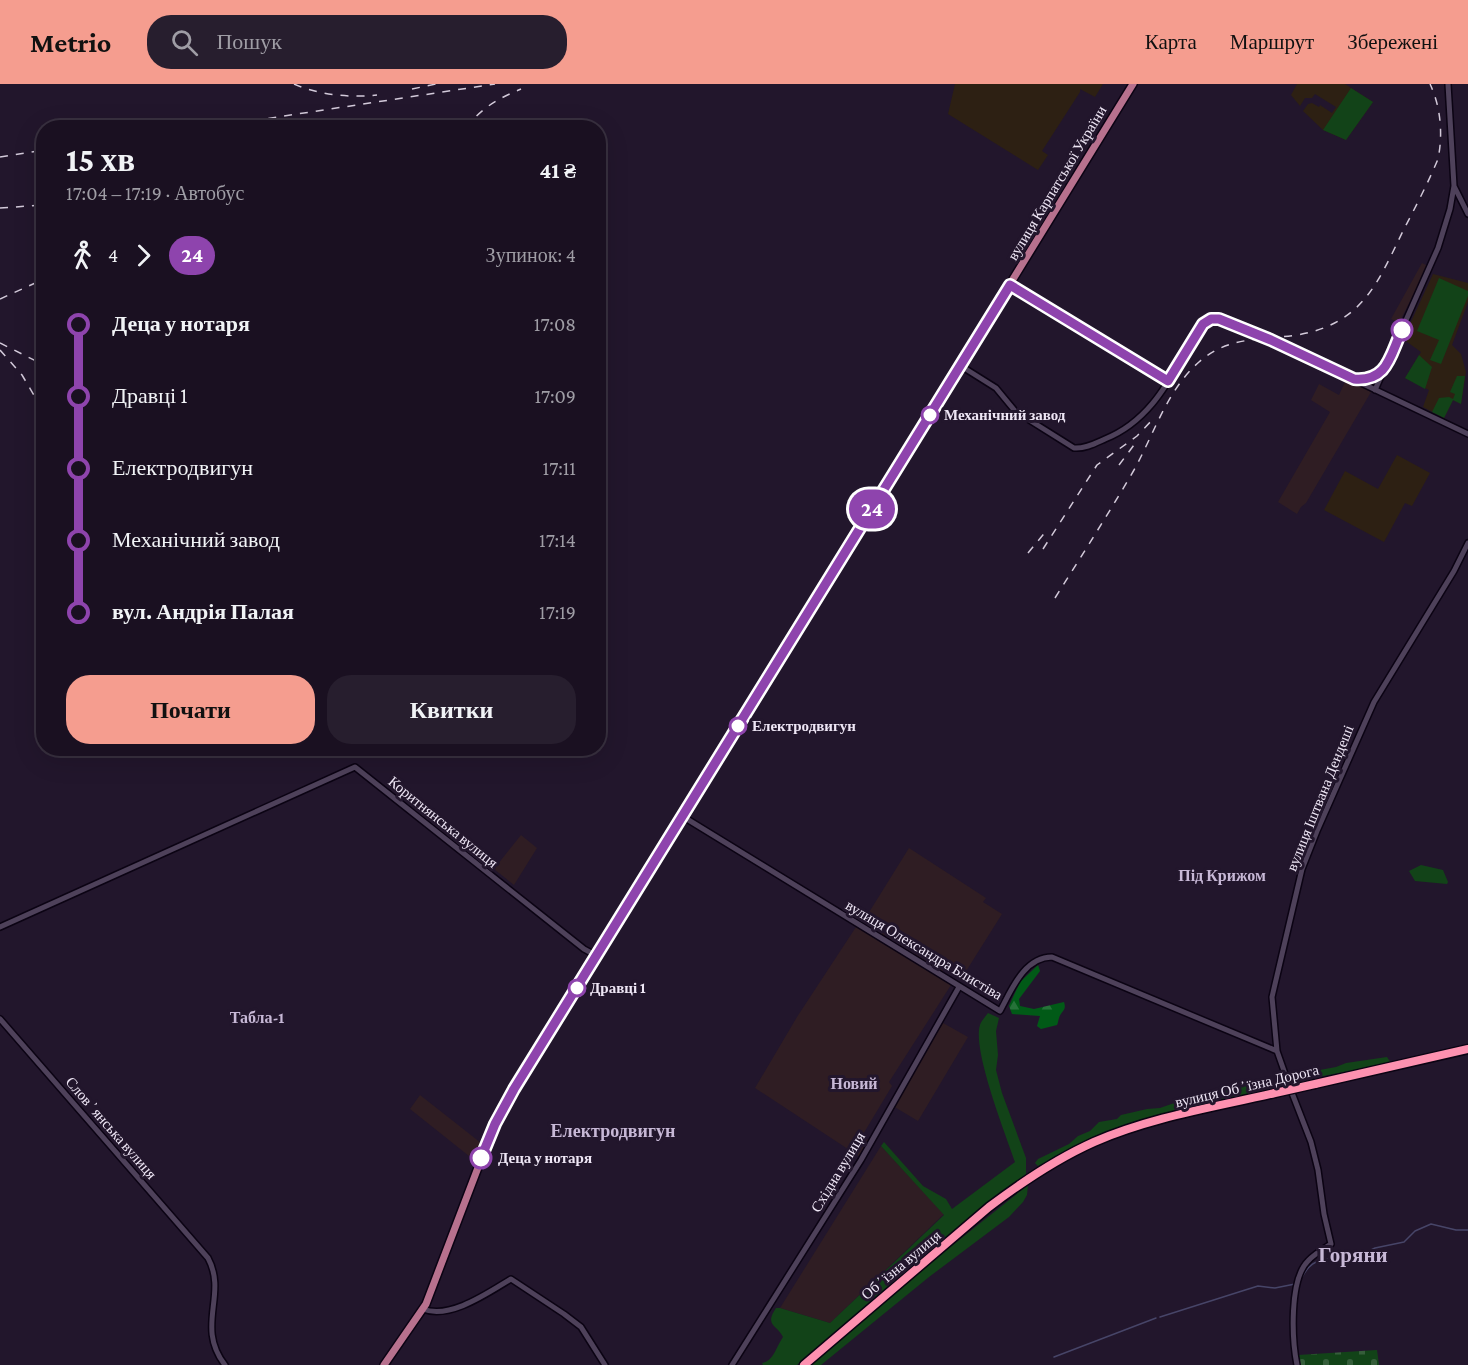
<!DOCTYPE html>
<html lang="uk">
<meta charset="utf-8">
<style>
body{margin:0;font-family:"Crimson Pro",serif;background:#271e2e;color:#f1f3f6;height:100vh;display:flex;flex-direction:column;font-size:22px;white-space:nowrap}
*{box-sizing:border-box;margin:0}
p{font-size:20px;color:#9f9da5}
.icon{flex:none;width:33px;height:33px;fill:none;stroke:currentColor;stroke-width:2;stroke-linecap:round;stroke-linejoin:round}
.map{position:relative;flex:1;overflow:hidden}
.sheet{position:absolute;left:36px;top:36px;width:570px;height:636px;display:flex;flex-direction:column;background:#1a1021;border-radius:24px;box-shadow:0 6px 24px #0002,0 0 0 2px #38303f}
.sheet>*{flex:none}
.badge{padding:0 12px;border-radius:20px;font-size:21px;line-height:39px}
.map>.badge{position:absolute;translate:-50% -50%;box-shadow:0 0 0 3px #fff}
.legs{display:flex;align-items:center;gap:9px;height:66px;padding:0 30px;font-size:20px}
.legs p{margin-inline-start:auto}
.head{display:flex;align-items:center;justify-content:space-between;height:102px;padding:0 30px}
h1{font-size:33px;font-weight:700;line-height:45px}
.primary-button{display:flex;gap:12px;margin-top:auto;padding:12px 30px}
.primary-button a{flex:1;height:69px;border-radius:24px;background:#f59d8f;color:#111;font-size:24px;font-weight:700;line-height:69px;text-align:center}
.primary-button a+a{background:#271e2e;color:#f1f3f6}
ul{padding:0 30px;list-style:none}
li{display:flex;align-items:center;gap:21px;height:72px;font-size:22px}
li i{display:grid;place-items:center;width:9px;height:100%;margin:0 8px;background:currentColor}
li i::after{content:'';width:15px;height:15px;margin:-8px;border:4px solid;border-radius:50%;background:#1a1021}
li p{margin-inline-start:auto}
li:first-child i{background:linear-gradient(#0000 50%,currentColor 0)}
li:last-child i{background:linear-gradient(currentColor 50%,#0000 0)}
header{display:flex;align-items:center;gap:36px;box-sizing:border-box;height:84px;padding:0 30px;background:#f59d8f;color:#111}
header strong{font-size:28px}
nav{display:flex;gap:33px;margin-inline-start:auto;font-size:21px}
.search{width:420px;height:54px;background:#271e2e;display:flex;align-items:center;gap:15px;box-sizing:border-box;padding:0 21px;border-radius:24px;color:#9f9da5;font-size:22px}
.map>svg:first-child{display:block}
.commercial{fill:#2f1d23}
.education{fill:#2d2013}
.grass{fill:#124318}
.forest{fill:url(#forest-firs)}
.cemetery{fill:url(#cemetery-stones)}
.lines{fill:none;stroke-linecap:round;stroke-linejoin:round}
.stream{stroke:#474568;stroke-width:1.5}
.minor-casing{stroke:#0b0313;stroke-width:8}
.major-casing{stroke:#0b0313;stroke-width:10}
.highway-casing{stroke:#0b0313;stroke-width:11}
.minor{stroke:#4e415a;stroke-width:5}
.major{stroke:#b7718e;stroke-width:7}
.highway{stroke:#fd91b0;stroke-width:8}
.rail{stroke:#d3cada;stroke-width:1.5;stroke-dasharray:8 8;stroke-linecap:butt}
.highway-bridge-casing{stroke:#0b0313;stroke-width:11;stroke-linecap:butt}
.highway-bridge{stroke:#fd91b0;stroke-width:8}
.line-1-casing{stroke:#fff;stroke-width:14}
.line-1{stroke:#8e44ad;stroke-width:9}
.stop-1-dot{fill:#fff;stroke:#8e44ad;stroke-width:3}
.labels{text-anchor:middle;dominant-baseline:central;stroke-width:6;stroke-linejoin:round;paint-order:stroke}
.street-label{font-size:15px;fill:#eee6f5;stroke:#22162c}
.stop-label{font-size:15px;font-weight:bold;fill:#eee6f5;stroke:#22162c;text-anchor:start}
.neighbourhood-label{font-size:16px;font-weight:bold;fill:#c7b8d6;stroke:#22162c}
.quarter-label{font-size:18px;font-weight:bold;fill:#c7b8d6;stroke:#22162c}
.district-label{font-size:21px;font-weight:bold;fill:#c7b8d6;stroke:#22162c}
</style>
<header>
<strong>Metrio</strong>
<div class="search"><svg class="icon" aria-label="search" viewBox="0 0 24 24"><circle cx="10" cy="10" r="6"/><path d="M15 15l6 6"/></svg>Пошук</div>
<nav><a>Карта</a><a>Маршрут</a><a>Збережені</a></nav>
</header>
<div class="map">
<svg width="1468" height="1281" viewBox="0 0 1468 1281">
<defs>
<pattern id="forest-firs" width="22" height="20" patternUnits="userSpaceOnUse" patternTransform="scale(1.5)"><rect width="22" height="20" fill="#015a17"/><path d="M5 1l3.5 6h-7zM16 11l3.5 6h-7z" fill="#267239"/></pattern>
<pattern id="cemetery-stones" width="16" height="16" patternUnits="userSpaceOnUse" patternTransform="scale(1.5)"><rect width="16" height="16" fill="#124318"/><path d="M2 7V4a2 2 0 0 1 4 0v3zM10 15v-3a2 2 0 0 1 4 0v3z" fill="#355e3a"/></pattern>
</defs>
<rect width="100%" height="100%" fill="#22162c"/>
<path class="commercial" d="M1422,179l6,3 -29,57 -8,-4z
M1346,296l25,12 -65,111 -5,4 -4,7 -19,-12 52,-90 -19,-12 8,-16 20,11z
M521,751l16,13 -23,37 -20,-16z
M909,764l77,50 -3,4 19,12 -39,62 -16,-10 -5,6 -79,-50z
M856,843l95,58 -62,97 3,4 -30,50 8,5 -10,16 -105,-69 42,-71z
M943,939l25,14 -50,84 -25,-15z
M420,1011l61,48 -5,12 -5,-2 -2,3 -59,-47z
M881,1062l63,68 -114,109 -50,-15z"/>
<path class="education" d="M955,0h148l-8,13 -15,-8v3l-38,59 6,4 -10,15 -90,-56z
M1297,0h48l28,18 -27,38 -23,-10 -20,-19 5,-7 4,-1 7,4 1,-2 12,8 4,-6 -21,-13 -3,4h-7l-5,8 -9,-11z
M1433,190l35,9v19l-16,43 9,9 5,18 -5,32 -8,-4 -9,18 -21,-11 6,-17 -24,-12 16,-26 -18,-13z
M1397,371l33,18 -18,33 -7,-3 -21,39 -60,-32 21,-39 33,18z"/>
<path class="grass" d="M1351,4l22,14 -27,38 -23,-10z
M1439,194l29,13v5l-27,68 -11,-4 9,-20 -22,-9z
M1419,271l13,12 -7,22 -20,-11z
M1457,292h8l-4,28 -8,-4 -9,18 -12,-6 7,-14 10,-1 4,2 2,-5 -5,-2z
M1421,781l22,5 5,12 -1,2 -32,-3 -6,-10z
M988,929l11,5 -3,13 2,24 -2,15 6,23 24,65v16l-38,29 -191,162h-34l-1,-2c12,-2 14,-16 21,-26 -6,-13 -19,-11 -7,-29h4l50,15 114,-108 -63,-69 3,-4 39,44 23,13 6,10 63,-47c-9,-27 -43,-112 -35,-137 1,-4 6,-9 8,-12z
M1387,973l4,6 -99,19 -2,-4 8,-4 38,-7 10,-4z
M1264,998l13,1 2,3 -14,5 -129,30 -46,17 -52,28 -3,-3 3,-4 31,-15 9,-8 12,-5 9,-9 18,-3 4,-4 26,-6 13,-1 20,-7 18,-2 4,-3z
M1028,1101l-1,10 -4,7 -14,15 -80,60 -108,88h-10l123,-105z"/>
<path class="forest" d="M1038,881l2,6 -21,28 1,7 14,3 30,-7c3,9 -3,9 -5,16 -1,3 -1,5 -2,7l-16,4 -4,-3 3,-10 -28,-2 -3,-8 11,-24z"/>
<path class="cemetery" d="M1377,1266l2,15h-79l-2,-10z"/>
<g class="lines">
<path class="stream" d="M1334,1174l23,-1 18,-9 29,-6 11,-11 16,-7 25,6h12
M1301,1195c7,-14 14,-19 29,-20
M1160,1233l82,-26 16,-5 17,2 20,-4
M1054,1273l102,-39"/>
<g class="minor-casing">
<path id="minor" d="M1448,0l6,102 14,28
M1010,201l158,96
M961,282l35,22 19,23 59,37c11,1 22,-5 31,-9 52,-21 69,-71 98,-115l12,-6 56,22 197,94
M1356,296l14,-1 14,-7
M1375,306l63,-142 12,-39 4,-23
M682,732l318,195c11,-20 24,-54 52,-54l225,94
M0,843l355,-160 229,182 13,7
M0,935l208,239c20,37 -13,68 17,107
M1289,1001l-12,-34 -5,-54 30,-128 15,-38 57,-129 80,-131 14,-28
M1292,1009l19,49 7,28 6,44 7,30c-8,5 -17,10 -23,17 -19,19 -16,79 -11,104
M423,1225c27,11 66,-17 88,-30l53,35 17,13 24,38
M732,1281l129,-205 98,-173"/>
</g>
<g class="major-casing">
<path id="major" d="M384,1281l42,-61 61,-160 15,-34 631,-1026"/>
</g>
<g class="highway-casing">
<path id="highway" d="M1315,1000l153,-35
M804,1281l185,-158c33,-25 67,-48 105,-65 57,-25 121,-35 181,-49"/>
</g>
<use href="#minor" class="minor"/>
<use href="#major" class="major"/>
<use href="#highway" class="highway"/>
<path class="rail" d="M294,0c25,11 56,14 83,11
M412,5l24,-5
M188,44l24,-4
M205,44l290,-44
M466,44c15,-20 33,-30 55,-39
M0,73l44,-7
M0,124l44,-3
M0,215l44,-20
M0,259l44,22
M0,266l22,25 22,37
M1119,381l18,-24
M1043,465l54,-84 40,-29 17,-18
M1028,469l19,-23
M1055,514c27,-43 54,-85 79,-128 20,-36 33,-80 65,-108 29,-26 63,-22 98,-27 66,-11 81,-53 107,-106 12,-23 24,-46 34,-70 5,-24 3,-52 -8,-75"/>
<g class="highway-bridge-casing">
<path id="highway-bridge" d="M1275,1009l40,-9"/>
</g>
<use href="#highway-bridge" class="highway-bridge"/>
</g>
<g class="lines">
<g class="line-1-casing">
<path id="line-1" d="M481,1074l14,-34 19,-35 496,-804 158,96 35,-57 8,-5h8l52,21 83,39c34,3 36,-24 48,-49"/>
</g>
<use href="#line-1" class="line-1"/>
</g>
<g class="stop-1-dot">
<circle cx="1402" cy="246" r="10"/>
<circle cx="930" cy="331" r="8"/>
<circle cx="738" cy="642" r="8"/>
<circle cx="577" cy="904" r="8"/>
<circle cx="481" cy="1074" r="10"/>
</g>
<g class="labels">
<g class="street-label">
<text transform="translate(1057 99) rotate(-59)">вулиця Карпатської України</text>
<text transform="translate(1320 714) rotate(-68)">вулиця Іштвана Дендеші</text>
<text transform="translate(443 738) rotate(39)">Коритнянська вулиця</text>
<text transform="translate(924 866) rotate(31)">вулиця Олександра Блистіва</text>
<text transform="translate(1247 1002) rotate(-13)">вулиця Обʼїзна Дорога</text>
<text transform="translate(111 1044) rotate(49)">Словʼянська вулиця</text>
<text transform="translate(838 1088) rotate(-59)">Східна вулиця</text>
<text transform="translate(901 1181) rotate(-40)">Обʼїзна вулиця</text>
</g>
<g class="stop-label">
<text x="944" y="331">Механічний завод</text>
<text x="752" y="642">Електродвигун</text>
<text x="590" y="904">Дравці 1</text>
<text x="498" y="1074">Деца у нотаря</text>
</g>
<g class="neighbourhood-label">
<text x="1222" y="791">Під Крижом</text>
<text x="257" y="933">Табла-1</text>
<text x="854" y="999">Новий</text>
</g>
<g class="quarter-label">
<text x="613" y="1047">Електродвигун</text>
</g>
<g class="district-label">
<text x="1353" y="1171">Горяни</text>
</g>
</g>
</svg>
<b class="badge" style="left:872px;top:425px;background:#8e44ad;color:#fff">24</b>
<section class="sheet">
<div class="head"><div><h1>15 хв</h1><p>17:04 – 17:19 · Автобус</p></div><b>41 ₴</b></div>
<div class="legs"><svg class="icon" aria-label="walk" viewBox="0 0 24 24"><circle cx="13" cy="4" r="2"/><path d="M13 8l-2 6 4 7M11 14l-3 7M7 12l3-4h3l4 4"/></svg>4<svg class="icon" aria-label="forward" viewBox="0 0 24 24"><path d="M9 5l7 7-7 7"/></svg><b class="badge" style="background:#8e44ad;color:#fff">24</b><p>Зупинок: 4</p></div>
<ul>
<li><i style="color:#8e44ad"></i><b>Деца у нотаря</b><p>17:08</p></li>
<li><i style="color:#8e44ad"></i><span>Дравці 1</span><p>17:09</p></li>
<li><i style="color:#8e44ad"></i><span>Електродвигун</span><p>17:11</p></li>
<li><i style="color:#8e44ad"></i><span>Механічний завод</span><p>17:14</p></li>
<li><i style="color:#8e44ad"></i><b>вул. Андрія Палая</b><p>17:19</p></li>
</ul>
<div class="primary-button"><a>Почати</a><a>Квитки</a></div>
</section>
</div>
